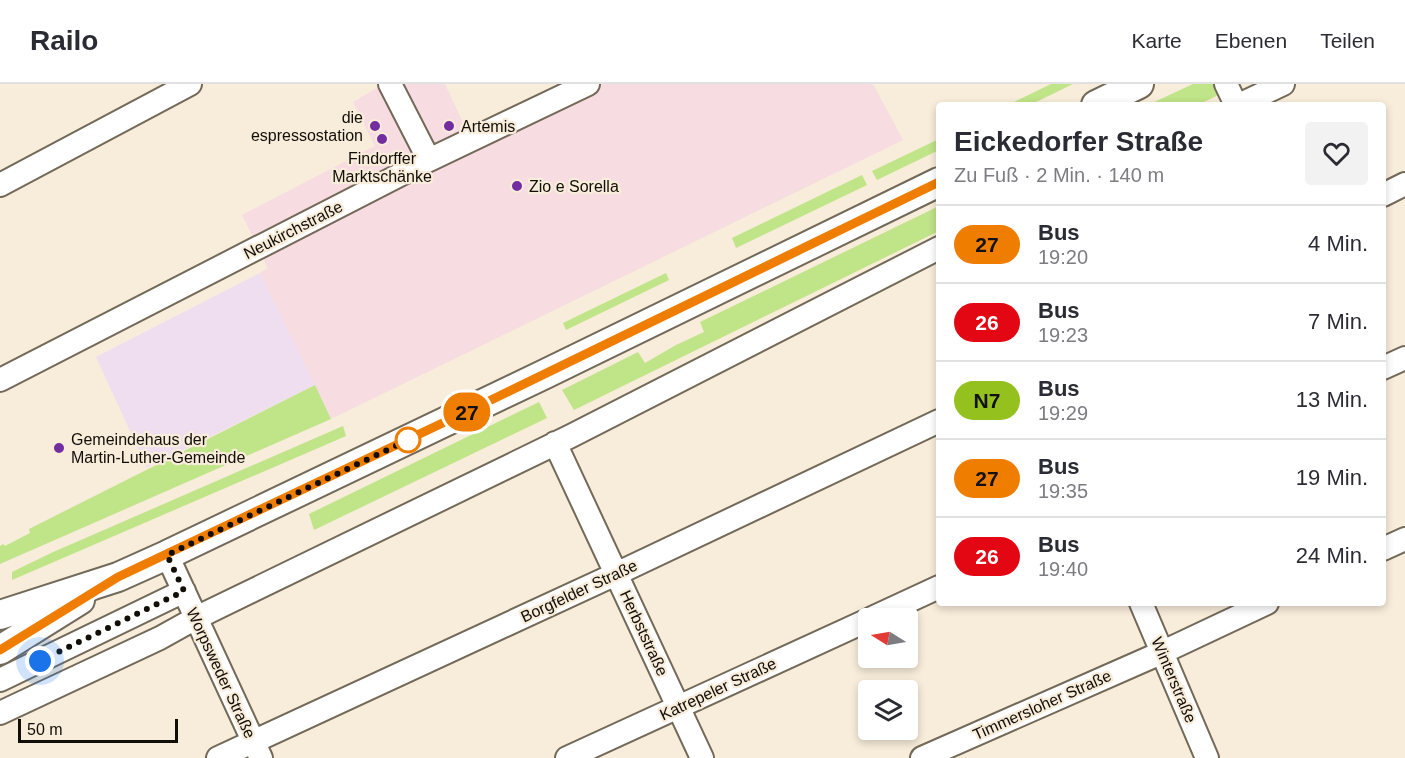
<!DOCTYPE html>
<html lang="de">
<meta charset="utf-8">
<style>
body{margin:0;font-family:Arial,sans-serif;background:#f2f2f3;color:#2b2b33;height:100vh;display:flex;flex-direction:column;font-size:22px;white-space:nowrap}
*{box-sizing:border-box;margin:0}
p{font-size:20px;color:#7c7c81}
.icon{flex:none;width:33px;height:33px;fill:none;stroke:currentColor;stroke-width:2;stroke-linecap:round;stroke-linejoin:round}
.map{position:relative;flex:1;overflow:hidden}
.side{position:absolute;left:936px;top:18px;width:450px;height:504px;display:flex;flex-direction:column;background:#fff;border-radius:6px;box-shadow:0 3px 9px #0003}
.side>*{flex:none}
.badge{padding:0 12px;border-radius:20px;font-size:21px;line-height:39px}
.needle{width:39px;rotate:281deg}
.controls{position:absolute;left:858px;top:524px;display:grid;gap:12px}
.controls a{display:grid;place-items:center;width:60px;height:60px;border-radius:6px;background:#fff;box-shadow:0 3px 9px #0003;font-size:30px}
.scale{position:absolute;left:18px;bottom:15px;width:160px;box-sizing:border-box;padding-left:6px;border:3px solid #110d07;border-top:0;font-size:16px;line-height:21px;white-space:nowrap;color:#110d07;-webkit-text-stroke:4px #f8ecda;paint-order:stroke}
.you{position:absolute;width:30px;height:30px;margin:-15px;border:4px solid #fff;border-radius:50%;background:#1a73e8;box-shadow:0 0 0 9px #1a73e833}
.map>.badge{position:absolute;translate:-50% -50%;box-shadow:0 0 0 3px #fff}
.round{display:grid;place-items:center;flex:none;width:63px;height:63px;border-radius:6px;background:#f2f2f3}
.summary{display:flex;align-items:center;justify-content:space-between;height:102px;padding:0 18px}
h1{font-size:28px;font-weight:600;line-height:45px}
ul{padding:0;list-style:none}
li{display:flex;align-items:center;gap:18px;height:78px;padding:0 18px;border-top:2px solid #e1e1e2}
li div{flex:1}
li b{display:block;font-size:22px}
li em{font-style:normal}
li .badge{min-width:66px;font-weight:700;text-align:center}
header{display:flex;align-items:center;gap:36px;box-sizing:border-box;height:84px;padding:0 30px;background:#fff;border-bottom:2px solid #e1e1e2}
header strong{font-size:28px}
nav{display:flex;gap:33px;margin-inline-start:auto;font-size:21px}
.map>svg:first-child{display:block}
.commercial{fill:#f7dce2}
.education{fill:#efdef0}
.green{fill:#c0e488}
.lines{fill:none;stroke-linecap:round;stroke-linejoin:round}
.minor-casing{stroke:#736958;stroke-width:26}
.major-casing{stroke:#736958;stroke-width:32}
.minor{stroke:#fff;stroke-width:22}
.major{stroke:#fff;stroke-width:28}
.line-casing{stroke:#fff;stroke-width:14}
.line{stroke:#ef7d00;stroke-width:9}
.walk{stroke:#110d07;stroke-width:6;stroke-dasharray:0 10.8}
.poi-dot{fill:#722da0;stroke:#f8ecda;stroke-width:2}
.stop-dot{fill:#fff;stroke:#ef7d00;stroke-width:3}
.labels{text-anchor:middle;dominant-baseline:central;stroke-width:4.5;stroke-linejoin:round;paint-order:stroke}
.poi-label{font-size:16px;fill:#110d07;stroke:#f8ecda;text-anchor:start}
.street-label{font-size:16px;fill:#110d07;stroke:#f8ecda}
</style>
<header>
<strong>Railo</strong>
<nav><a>Karte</a><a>Ebenen</a><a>Teilen</a></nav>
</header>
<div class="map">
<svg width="1405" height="674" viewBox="0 0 1405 674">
<rect width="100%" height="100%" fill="#f8ecda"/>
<path class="commercial" d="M384,0h61l27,58 115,-58h286l30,56 -572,279 -71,-146 8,-5 -26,-53 133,-69 -22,-44z"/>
<path class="education" d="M260,189l55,112 -168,83 -51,-111z"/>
<path class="green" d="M1051,0h22l-43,21h-22z
M1193,0h48l-43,21h-50z
M939,55v11l-62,30 -5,-9z
M862,91l5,10 -131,63 -4,-10z
M939,122v25l-365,179 -12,-20 76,-38 7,11 31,-18 28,-13 -4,-10z
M666,189l3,7 -103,50 -3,-7z
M315,301l16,34 -331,145v-18l3,-2 2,2 25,-13 -1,-4z
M539,318l8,16 -233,112 -5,-16z
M343,342l3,10 -334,144v-8l39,-19z"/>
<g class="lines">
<g class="minor-casing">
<path id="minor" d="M390,0l39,76
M1226,0l10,21
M1239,21l44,-21
M0,101l190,-101
M1383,111l22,-11
M1383,284l22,-10
M0,296l429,-220 159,-76
M555,359l147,315
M1383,465l22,-10
M167,471l94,203
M1141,519l66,155
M872,534l67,-31
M0,596l184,-89
M0,629l160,-75 36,-20 375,-182 368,-188
M218,674l398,-184 323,-153
M567,674l301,-138
M922,674l241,-106 104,-49"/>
</g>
<g class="major-casing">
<path id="major" d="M1096,21l43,-21
M0,531l118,-38 49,-22 376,-180 396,-193
M0,566l80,-50"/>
</g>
<use href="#minor" class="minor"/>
<use href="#major" class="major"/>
</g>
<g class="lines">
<g class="line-casing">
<path id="line" d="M0,566l118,-73 371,-176 450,-219"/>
</g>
<use href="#line" class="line"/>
<path class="walk" d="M40,577l144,-70 -17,-36 241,-115"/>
</g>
<g class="poi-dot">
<circle cx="375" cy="42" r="6"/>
<circle cx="449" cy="42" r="6"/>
<circle cx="382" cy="55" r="6"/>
<circle cx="517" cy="102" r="6"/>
<circle cx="59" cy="364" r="6"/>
</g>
<circle class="stop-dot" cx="408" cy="356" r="12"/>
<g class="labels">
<g class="poi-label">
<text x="363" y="33" text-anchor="end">die<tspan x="363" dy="18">espressostation</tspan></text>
<text x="461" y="42">Artemis</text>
<text x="382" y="74" text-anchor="middle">Findorffer<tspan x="382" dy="18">Marktschänke</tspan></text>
<text x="529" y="102">Zio e Sorella</text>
<text x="71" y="355">Gemeindehaus der<tspan x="71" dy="18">Martin-Luther-Gemeinde</tspan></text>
</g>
<g class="street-label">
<text transform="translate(293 146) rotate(-27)">Neukirchstraße</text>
<text transform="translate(579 507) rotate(-25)">Borgfelder Straße</text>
<text transform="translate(644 549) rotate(65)">Herbststraße</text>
<text transform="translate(221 589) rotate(65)">Worpsweder Straße</text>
<text transform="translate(1174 596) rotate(67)">Winterstraße</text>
<text transform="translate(718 605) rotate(-25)">Katrepeler Straße</text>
<text transform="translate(1042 621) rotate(-24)">Timmersloher Straße</text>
</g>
</g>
</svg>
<div class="controls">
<a><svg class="needle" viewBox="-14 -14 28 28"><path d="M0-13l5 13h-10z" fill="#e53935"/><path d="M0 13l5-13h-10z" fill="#7c7c81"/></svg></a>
<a><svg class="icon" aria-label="layers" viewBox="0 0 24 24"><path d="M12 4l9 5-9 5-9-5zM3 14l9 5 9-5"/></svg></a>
</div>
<div class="scale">50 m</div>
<div class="you" style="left:40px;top:577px"></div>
<b class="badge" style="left:467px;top:328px;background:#ef7d00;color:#111">27</b>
<section class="side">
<div class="summary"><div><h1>Eickedorfer Straße</h1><p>Zu Fuß · 2 Min. · 140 m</p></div><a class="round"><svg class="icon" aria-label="heart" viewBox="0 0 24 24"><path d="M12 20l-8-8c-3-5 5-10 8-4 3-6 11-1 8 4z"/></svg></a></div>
<ul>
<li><span class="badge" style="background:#ef7d00;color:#111">27</span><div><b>Bus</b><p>19:20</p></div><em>4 Min.</em></li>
<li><span class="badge" style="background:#e30613;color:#fff">26</span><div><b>Bus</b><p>19:23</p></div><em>7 Min.</em></li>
<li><span class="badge" style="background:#95c11f;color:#111">N7</span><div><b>Bus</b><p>19:29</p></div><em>13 Min.</em></li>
<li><span class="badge" style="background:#ef7d00;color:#111">27</span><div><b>Bus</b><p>19:35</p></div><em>19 Min.</em></li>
<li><span class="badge" style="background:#e30613;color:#fff">26</span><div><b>Bus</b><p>19:40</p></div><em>24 Min.</em></li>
</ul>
</section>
</div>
